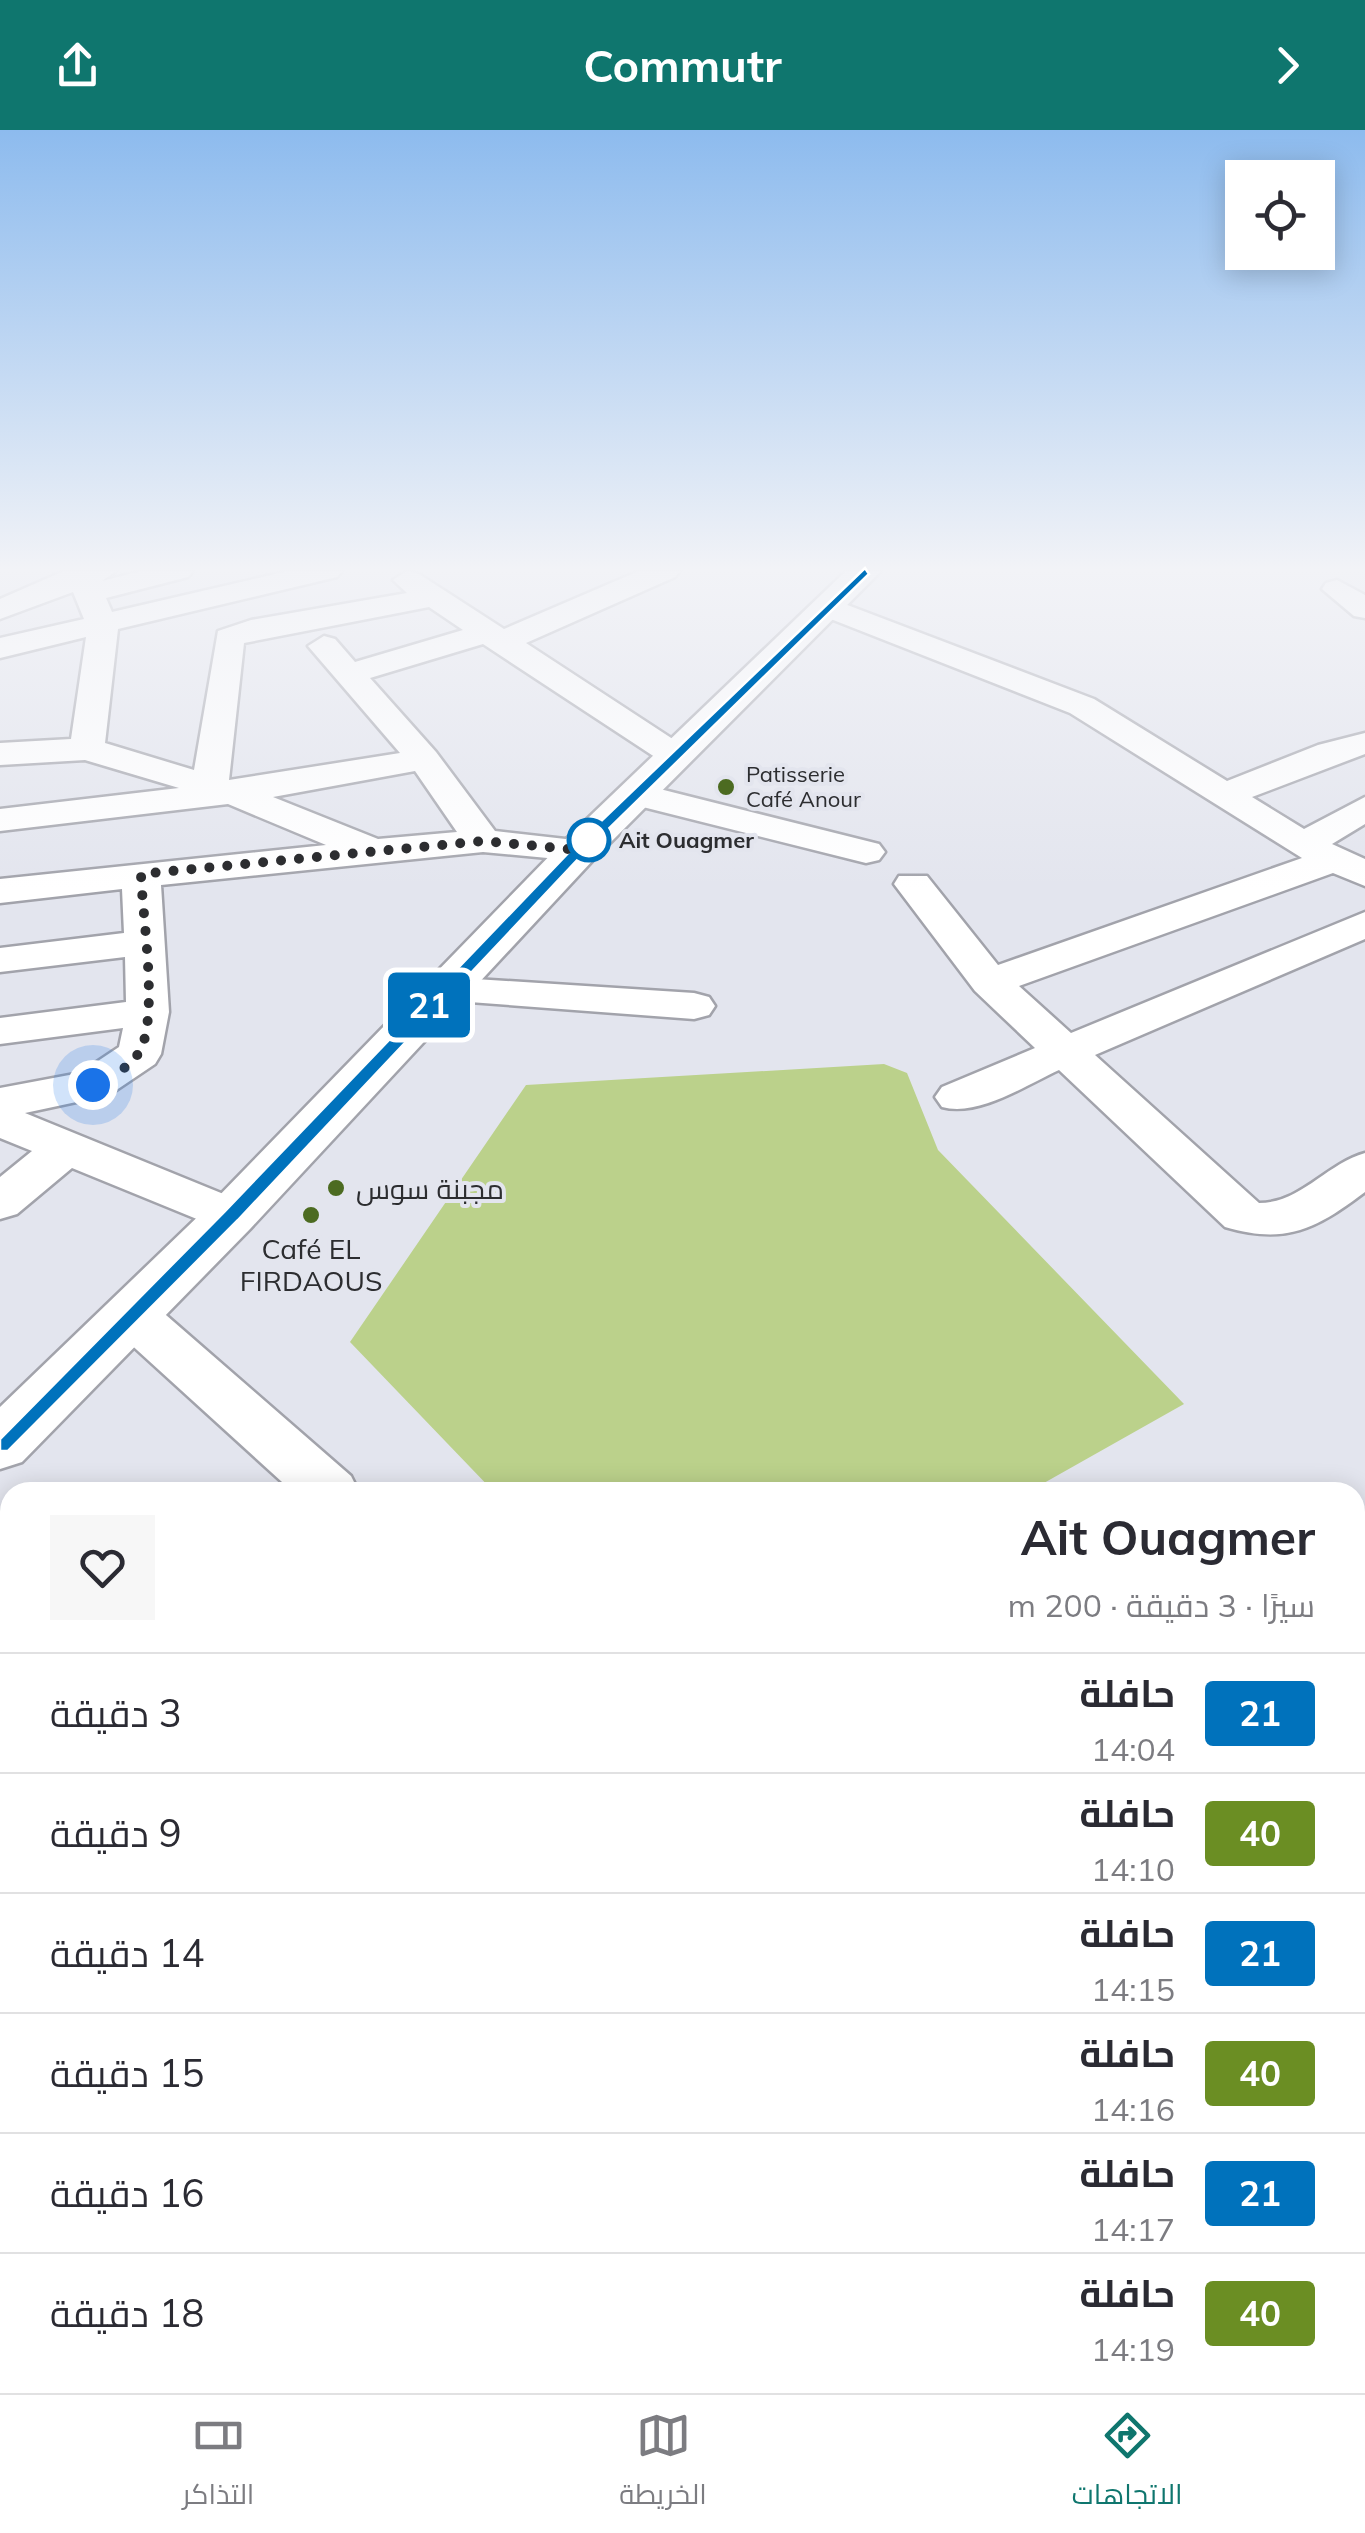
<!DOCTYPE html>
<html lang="ar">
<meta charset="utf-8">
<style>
body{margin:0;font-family:Mulish,Cairo,sans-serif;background:#f7f7f7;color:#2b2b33;direction:rtl;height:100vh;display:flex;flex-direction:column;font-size:38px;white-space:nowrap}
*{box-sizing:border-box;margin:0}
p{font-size:32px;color:#7c7c81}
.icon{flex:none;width:55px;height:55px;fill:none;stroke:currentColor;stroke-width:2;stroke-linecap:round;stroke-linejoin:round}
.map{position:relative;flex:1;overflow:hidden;direction:ltr}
.details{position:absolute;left:0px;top:1352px;width:1365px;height:912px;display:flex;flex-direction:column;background:#fff;border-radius:30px 30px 0 0;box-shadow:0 5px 25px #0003;direction:rtl}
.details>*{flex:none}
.badge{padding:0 20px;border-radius:8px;font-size:35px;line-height:65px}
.fabs{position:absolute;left:1225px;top:30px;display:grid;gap:20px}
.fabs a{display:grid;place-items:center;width:110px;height:110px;border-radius:0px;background:#fff;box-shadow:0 5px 25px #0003;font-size:50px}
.you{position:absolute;width:50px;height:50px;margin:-25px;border:8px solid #fff;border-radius:50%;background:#1a73e8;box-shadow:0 0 0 15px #1a73e833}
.map>.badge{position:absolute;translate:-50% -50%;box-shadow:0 0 0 5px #fff}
.round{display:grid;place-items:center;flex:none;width:105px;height:105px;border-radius:0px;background:#f7f7f7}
.summary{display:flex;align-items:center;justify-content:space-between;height:170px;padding:0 50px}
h1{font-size:48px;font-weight:700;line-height:75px}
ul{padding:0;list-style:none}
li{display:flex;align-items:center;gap:30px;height:120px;padding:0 50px;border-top:2px solid #e1e1e2}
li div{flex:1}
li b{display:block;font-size:38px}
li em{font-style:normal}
li .badge{min-width:110px;font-weight:700;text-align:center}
header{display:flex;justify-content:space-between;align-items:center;height:130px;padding:0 50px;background:#0f766e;color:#fff;font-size:45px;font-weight:700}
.dock{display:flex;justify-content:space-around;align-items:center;height:140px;border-top:2px solid #e1e1e2;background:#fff;font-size:28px;color:#7c7c81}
.dock a{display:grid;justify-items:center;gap:5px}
.dock .active{color:#0f766e}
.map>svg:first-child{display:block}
.green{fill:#bbd18b}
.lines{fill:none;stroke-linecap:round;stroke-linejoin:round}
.minor-casing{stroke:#a2a3ab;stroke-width:5}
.major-casing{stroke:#a2a3ab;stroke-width:5}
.minor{fill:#fff;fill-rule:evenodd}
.major{fill:#fff;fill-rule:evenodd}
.line{fill:#0072bc;stroke:#fff;stroke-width:2.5}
.walk{stroke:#2c2d30;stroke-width:10;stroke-dasharray:0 18}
.poi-dot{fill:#4c6b21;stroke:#e3e5ee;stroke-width:4}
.stop-dot{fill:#fff;stroke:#0072bc;stroke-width:5}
.labels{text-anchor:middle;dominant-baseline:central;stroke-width:8;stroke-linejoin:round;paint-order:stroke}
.far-poi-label{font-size:22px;fill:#2c2d30;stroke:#e3e5ee;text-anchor:start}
.far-stop-label{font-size:22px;font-weight:bold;fill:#2c2d30;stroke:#e3e5ee;text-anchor:start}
.poi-label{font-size:28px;fill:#2c2d30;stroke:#e3e5ee;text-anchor:start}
</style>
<header><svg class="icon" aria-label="forward" viewBox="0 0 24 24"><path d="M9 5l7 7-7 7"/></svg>Commutr<svg class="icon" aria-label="share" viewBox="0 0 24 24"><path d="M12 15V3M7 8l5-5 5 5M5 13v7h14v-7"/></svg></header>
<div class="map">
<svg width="1365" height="2263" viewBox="0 0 1365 2263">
<rect width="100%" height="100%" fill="#e3e5ee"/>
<path class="green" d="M884,934l23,9 31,77 246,254 -156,88h-534l-144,-150 176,-257z"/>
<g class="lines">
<g class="minor-casing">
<path id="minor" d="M64,441h52l-14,10 39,-10h52l-5,6 -82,21 6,14 176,-41h54l-5,6 -219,52 -13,114 89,27 24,-139 33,-11 156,-27 -14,-13 14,-9 12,3 85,55 135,-58h41l-5,6 -149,66 162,106 6,7 -6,7h-24l-181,-119 -113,34 66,74 59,79 97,11 6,8 -6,8 -13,3 -96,-9 -322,33 8,127 -8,42 -6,10 -46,31 -84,18 223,91 7,12 -7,12 -17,5 -159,-65 -55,46 -17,5v-42l32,-26 -32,-13v-50l80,-15 39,-26 4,-19 -123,16v-26l126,-16 -1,-45 -125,15v-24l124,-15 -2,-44 -122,14v-24l326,-34 -98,-41 -228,27v-22l179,-21 -94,-28 -85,5v-22l71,-4 15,-102 -86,21v-20l84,-19 -11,-27 -73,27v-20zM429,477l34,23 -108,32 -20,-23 -11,-3 -16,10 92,107 -171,27 15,-137zM415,641l42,61 -79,7 -105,-42z
M1337,450l28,15v23l-11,-2 -32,-27 4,-6z
M829,468l265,101 133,82 91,-36 47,-12v21l-113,43 52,32 61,-32v27l-33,20 33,15v27l-32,-13 -314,113 52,47 294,-121v27l-270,116 164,148c42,0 67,-39 106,-50v39c-49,37 -79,53 -140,35l-166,-157c-33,15 -80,47 -117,37l-7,-10 7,-10 93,-39 -60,-57 -81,-107 5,-8h28l71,89 304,-107 -232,-145 -252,-99 -4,-7z
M636,653l243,61 6,8 -6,8 -13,3 -243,-61 -5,-8 5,-8z
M444,847l250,16 15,4 6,9 -6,9 -15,4 -265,-20 -6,-9 6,-9z
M133,1167l18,5 200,174 8,16h-66l-178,-162 -8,-14 8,-14z
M1365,1519v58l-10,4v-58z
M10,1656v69l-10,4v-69z
M1355,1826l10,4v78l-10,-4z
M10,1874v79l-10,4v-79z
M0,2000l10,4v83l-10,-5z
M1355,2038l10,4v83l-10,-4z
M164,2255h88l4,8h-88z
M428,2255h88l-4,8h-88z
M884,2255h87l4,8h-87z
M1193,2255h87l4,8h-87z"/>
</g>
<g class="major-casing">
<path id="major" d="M846,441h35l-287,288 -344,370 -228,233 -22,7v-62l212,-204 352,-362z"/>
</g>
<use href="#minor" class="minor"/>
<use href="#major" class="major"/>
</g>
<linearGradient id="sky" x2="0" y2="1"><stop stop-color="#8dbbee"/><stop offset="0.58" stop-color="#f2f3f7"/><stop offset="1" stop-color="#f2f3f7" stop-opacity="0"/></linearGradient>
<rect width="1365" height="758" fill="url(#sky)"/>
<path class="line" d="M865,438l4,6 -285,279 -346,367 -230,231h-8v-12l225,-228 349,-364z"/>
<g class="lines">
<path class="walk" d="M93,955c15,-7 35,-16 45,-31 22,-31 4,-140 3,-180l342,-33 96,9 10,-10"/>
</g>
<g class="poi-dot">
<circle cx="726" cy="657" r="10"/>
<circle cx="336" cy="1058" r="10"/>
<circle cx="311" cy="1085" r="10"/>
</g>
<circle class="stop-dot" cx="589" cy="710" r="20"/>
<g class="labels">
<g class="far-poi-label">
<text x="746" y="644">Patisserie<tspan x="746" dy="25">Café Anour</tspan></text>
</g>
<g class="far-stop-label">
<text x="619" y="710">Ait Ouagmer</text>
</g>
<g class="poi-label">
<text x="356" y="1058">مجبنة سوس</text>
<text x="311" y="1118" text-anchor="middle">Café EL<tspan x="311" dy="32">FIRDAOUS</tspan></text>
</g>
</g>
</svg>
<div class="fabs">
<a><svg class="icon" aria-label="locate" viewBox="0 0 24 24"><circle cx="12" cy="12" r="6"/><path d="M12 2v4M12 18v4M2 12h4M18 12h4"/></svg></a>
</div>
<div class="you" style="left:93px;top:955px"></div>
<b class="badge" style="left:429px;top:875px;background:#0072bc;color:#fff">21</b>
<section class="details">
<div class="summary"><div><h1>Ait Ouagmer</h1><p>سيرًا · 3 دقيقة · 200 m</p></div><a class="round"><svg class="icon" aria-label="heart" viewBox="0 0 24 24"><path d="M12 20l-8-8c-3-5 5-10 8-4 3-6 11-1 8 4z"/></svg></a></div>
<ul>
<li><span class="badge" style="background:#0072bc;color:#fff">21</span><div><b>حافلة</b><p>14:04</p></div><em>3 دقيقة</em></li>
<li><span class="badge" style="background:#6b8e23;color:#fff">40</span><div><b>حافلة</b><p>14:10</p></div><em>9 دقيقة</em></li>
<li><span class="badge" style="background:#0072bc;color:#fff">21</span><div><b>حافلة</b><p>14:15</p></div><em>14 دقيقة</em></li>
<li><span class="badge" style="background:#6b8e23;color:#fff">40</span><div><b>حافلة</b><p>14:16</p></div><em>15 دقيقة</em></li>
<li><span class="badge" style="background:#0072bc;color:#fff">21</span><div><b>حافلة</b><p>14:17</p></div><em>16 دقيقة</em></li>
<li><span class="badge" style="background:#6b8e23;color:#fff">40</span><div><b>حافلة</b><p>14:19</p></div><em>18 دقيقة</em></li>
</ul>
</section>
</div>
<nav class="dock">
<a class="active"><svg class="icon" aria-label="directions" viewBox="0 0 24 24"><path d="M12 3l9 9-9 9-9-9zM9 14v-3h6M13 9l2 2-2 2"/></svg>الاتجاهات</a>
<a><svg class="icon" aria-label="map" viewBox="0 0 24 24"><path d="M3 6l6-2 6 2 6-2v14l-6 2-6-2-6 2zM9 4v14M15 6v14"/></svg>الخريطة</a>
<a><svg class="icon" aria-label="tickets" viewBox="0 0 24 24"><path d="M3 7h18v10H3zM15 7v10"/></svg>التذاكر</a>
</nav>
